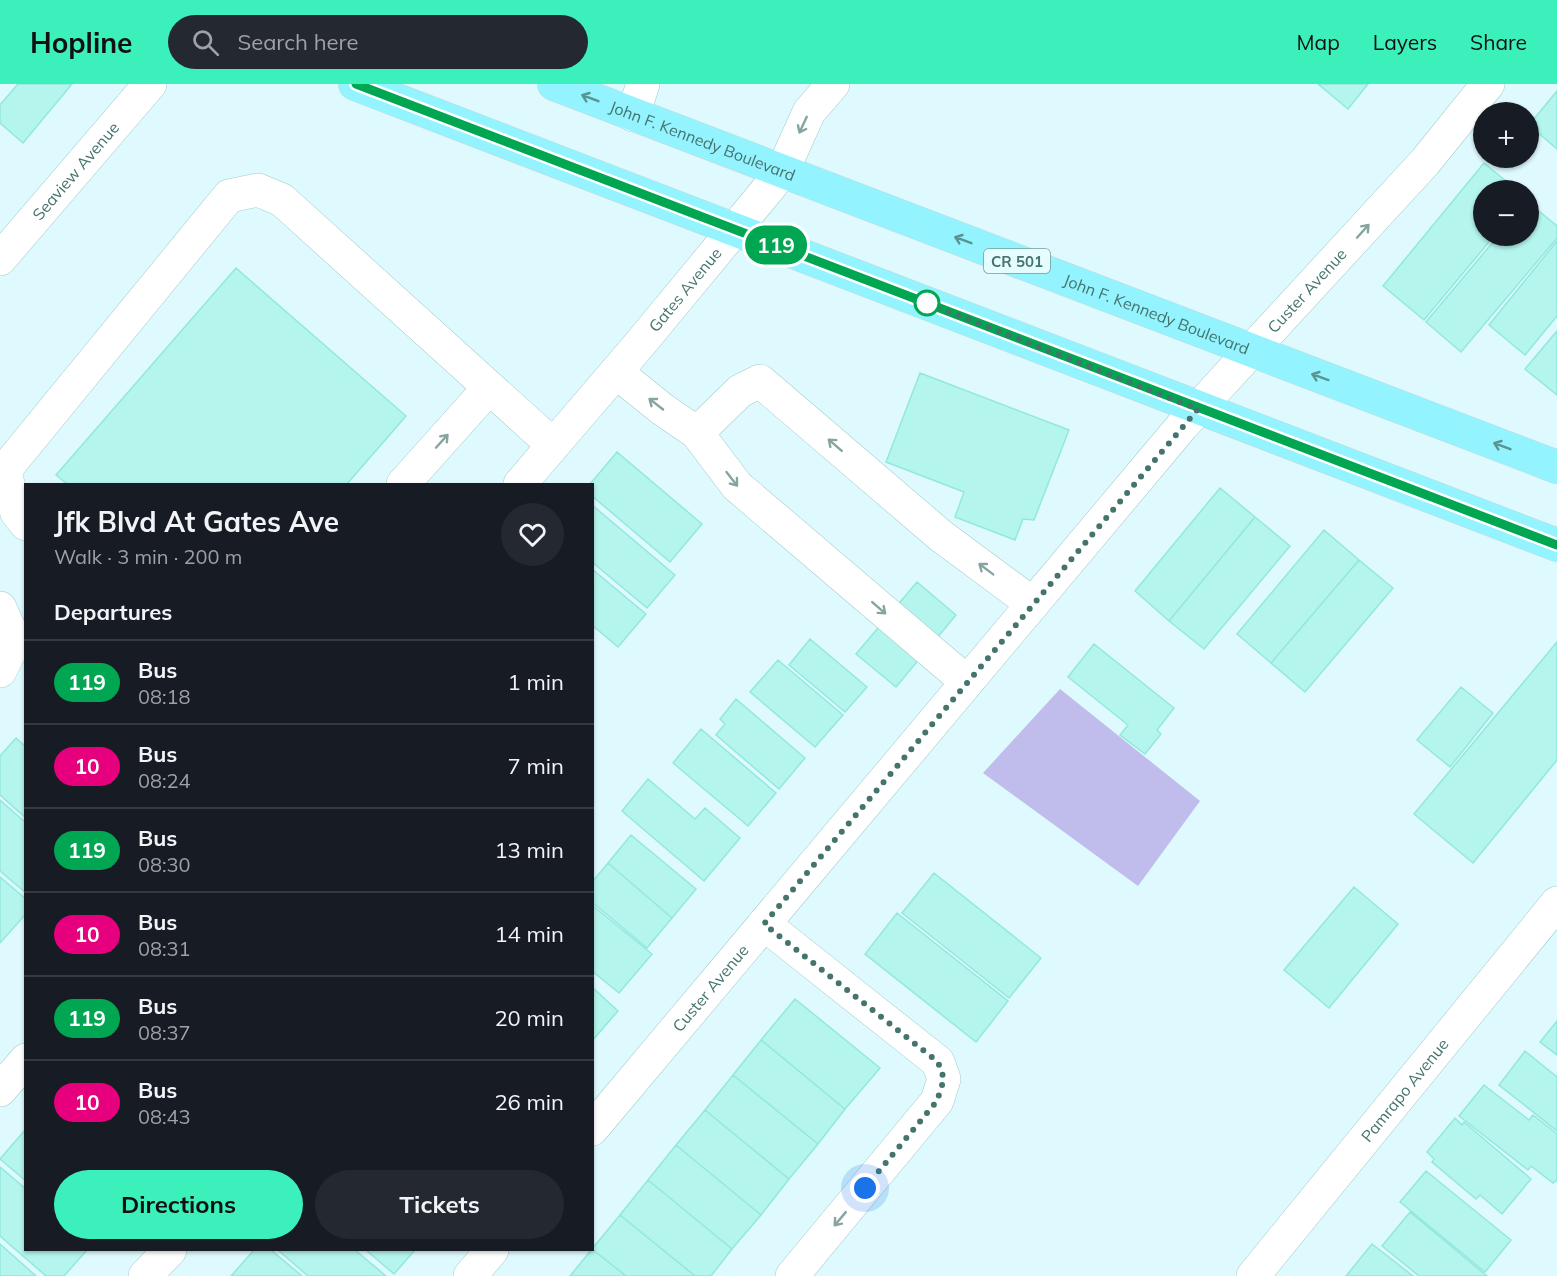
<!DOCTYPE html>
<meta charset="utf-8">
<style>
body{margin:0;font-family:Mulish,sans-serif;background:#242831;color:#f1f3f6;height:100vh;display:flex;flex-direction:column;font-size:22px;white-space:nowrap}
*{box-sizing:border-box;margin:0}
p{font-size:20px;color:#9ea1a6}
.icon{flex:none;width:33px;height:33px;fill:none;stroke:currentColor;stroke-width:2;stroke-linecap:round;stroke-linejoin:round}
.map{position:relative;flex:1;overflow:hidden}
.side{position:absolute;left:24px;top:399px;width:570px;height:768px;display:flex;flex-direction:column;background:#171b24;border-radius:0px;box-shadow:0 2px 4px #0004}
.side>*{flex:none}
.badge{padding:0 12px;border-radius:20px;font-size:21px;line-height:39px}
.buttons{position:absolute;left:1473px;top:18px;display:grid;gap:12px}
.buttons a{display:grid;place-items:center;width:66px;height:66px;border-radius:50%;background:#171b24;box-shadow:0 2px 4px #0004;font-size:30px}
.you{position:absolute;width:30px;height:30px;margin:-15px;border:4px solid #fff;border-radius:50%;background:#1a73e8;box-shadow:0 0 0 9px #1a73e833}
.map>.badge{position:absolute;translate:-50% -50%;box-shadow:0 0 0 3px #fff}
h2{padding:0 30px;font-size:22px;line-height:54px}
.round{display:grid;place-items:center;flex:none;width:63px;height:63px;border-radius:32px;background:#242831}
.overview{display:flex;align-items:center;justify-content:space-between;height:102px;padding:0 30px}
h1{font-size:28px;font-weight:700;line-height:45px}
.primary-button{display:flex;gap:12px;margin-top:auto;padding:12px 30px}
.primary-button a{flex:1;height:69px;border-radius:36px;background:#3bf0bb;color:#111;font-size:24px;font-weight:700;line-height:69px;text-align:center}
.primary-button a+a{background:#242831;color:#f1f3f6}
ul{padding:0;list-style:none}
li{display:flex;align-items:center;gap:18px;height:84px;padding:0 30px;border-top:2px solid #363941}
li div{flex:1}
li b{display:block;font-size:22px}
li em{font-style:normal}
li .badge{min-width:66px;font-weight:700;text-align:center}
header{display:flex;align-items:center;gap:36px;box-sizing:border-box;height:84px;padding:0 30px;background:#3bf0bb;color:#111}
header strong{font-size:28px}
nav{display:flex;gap:33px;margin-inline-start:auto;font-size:21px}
.search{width:420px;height:54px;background:#242831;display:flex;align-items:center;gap:15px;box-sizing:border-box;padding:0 21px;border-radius:33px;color:#9ea1a6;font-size:22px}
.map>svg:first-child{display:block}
.green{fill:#c0bceb}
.building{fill:#b4f5ed;stroke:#93e8dd;stroke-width:1.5}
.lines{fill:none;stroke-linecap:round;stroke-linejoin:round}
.minor-casing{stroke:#a3ccc9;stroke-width:34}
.major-casing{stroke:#cbd8d6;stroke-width:34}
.minor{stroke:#fff;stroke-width:33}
.major{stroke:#93f3ff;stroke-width:33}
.oneway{stroke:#589492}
.oneway2{stroke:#86a5a0}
.line-casing{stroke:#fff;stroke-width:14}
.line{stroke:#00a651;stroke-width:9}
.walk{stroke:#45746d;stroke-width:6;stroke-dasharray:0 10.8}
.stop-dot{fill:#fff;stroke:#00a651;stroke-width:3}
.labels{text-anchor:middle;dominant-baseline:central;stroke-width:5;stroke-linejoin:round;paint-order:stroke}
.shield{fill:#e5fdff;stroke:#759d99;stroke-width:1.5}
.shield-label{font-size:15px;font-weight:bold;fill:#45746d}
.street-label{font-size:16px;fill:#45746d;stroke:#e5fdff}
</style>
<header>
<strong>Hopline</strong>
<div class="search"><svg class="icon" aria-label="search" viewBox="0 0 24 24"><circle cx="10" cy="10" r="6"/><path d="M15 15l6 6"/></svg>Search here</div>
<nav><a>Map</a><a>Layers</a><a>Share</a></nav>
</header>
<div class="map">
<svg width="1557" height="1192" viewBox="0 0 1557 1192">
<rect width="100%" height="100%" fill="#defafe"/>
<path class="green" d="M1060,605l140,112 -62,85 -155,-113z"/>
<path class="building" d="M18,0h54l-49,59 -23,-20v-18z
M1318,0h50l-20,25z
M1557,7v58l-28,-24z
M1484,79l33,27h-33v46h10l-70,84 -41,-34z
M1528,118l29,24v12l-96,114 -35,-30 72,-86h30z
M1557,157v75l-32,39 -36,-30z
M236,184l170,148 -59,68h-280l-11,-9z
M1557,247v64l-32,-26z
M920,289l149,57 -35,90 -11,-1 -8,21 -60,-23 9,-25 -78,-30z
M617,368l85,72 -32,38 -78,-66v-12h-2z
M1220,404l35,29 -86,104 -34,-30z
M592,421l83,70 -28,33 -55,-46z
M1255,433l35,29 -86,103 -35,-28z
M1324,446l35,30 -88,103 -34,-29z
M1359,476l34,28 -88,104 -34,-29z
M592,485l54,45 -28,33 -26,-22z
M917,498l39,33 -60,72 -40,-33z
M810,555l57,48 -22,25 -56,-47z
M1557,558v118l-84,103 -59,-49z
M1094,560l80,64 -17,22 4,4 -16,20 -25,-19 8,-10 -60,-48z
M778,576l65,55 -28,32 -65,-55z
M1461,603l32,26 -43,54 -33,-27z
M736,615l69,59 -26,31 -63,-54 9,-11 -5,-5z
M701,645l75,64 -28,33 -75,-63z
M16,654l10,9v71l-26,-23v-39z
M648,695l47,40 10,-11 35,30 -36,43 -82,-70z
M0,716l26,23v70l-26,-22z
M631,751l65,54 -24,29 -64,-55z
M608,779l64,55 -25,30 -55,-46v-20z
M934,789l107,85 -32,40 -107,-85z
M0,793l26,22v15l-26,29z
M1354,803l44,37 -69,84 -45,-38z
M592,821l60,49 -33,39 -27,-22z
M897,829l111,88 -32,41 -111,-88z
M592,903l26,24 -26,30z
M795,915l85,69 -35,41 -84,-69z
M1557,937v34l-17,-13z
M761,956l84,69 -27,35 -85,-69z
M1525,967l32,26v54l-58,-46z
M733,991l85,69 -29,35 -84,-69z
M1484,1001l45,35 4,-5 24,19v46l-4,3 -22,-17 -3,4 -69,-54z
M705,1026l84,69 -28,36 -85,-70z
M1455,1034l7,7 2,-3 67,57 -29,35 -22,-19 -4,4 -44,-37 2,-3 -7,-7z
M26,1045v52l-26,-22z
M676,1061l85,70 -29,34 -84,-69z
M0,1083l26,22v61h61l-23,26h-18l-46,-40z
M1426,1087l85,69 -26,32 -85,-70z
M648,1096l84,69 -21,27h-16l-75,-61z
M1410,1128l77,64h-68l-37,-30z
M620,1131l75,61h-69l-34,-27z
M0,1160l36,32h-36z
M1372,1160l41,32h-67z
M592,1165l34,27h-56z
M254,1166h17l31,26h-71z
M278,1166h77l31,26h-78z
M366,1166h49l-21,24z"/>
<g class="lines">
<g class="minor-casing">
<g id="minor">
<path d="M633,31l10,-31"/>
<path id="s1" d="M0,175l150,-175"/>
<path d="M616,288l46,37 35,24 40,53 230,196"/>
<path d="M697,349l43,-42 20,-10 181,155 92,68"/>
<path d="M0,383l4,4 225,-275 29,-6 24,10 271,245"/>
<path d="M4,387l13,42 9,11"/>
<path d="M403,400l86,-96"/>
<path id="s2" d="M520,400l119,-139 143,-173 27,-60 24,-28"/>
<path d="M0,524l15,33 -15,30"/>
<path d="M764,840l174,138 6,17 -7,22 -145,175"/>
<path d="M0,1006l26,-30"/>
<path id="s3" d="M592,1045l590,-703 243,-264 63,-78"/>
<path d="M145,1192l25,-26"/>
<path d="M470,1192l22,-26"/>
<path id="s4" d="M1253,1192l304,-373"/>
</g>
</g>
<g class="major-casing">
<g id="major">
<path d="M355,0l1202,461"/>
<path id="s5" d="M554,0l1003,383"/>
</g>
</g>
<use href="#minor" class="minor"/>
<use href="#major" class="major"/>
</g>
<defs><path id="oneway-shaft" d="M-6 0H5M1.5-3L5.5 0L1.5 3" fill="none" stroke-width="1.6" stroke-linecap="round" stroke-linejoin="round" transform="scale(1.5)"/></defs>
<g class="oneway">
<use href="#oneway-shaft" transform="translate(590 14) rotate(-159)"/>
<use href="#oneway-shaft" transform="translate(963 156) rotate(-159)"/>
<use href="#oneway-shaft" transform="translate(1320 293) rotate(-160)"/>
<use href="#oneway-shaft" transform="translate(1502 362) rotate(-159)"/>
</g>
<g class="oneway2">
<use href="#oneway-shaft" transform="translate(803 41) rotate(115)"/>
<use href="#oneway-shaft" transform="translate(1363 147) rotate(-48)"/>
<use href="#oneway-shaft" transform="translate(656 320) rotate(-142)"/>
<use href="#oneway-shaft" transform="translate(442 357) rotate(-48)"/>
<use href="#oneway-shaft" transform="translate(835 361) rotate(-139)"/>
<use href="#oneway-shaft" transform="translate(732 395) rotate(52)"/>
<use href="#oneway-shaft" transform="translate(986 485) rotate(-143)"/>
<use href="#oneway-shaft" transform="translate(879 524) rotate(41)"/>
<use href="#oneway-shaft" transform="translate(840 1135) rotate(130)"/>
</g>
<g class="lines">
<g class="line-casing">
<path id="line" d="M356,0l1201,461"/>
</g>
<use href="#line" class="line"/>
<path class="walk" d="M865,1104l72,-87 7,-22 -6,-17 -174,-138 434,-515 -277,-108 6,2"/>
</g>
<circle class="stop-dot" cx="927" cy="219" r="12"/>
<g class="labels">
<rect class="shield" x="984" y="165" width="66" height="24" rx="4.5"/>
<g class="shield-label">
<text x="1017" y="177">CR 501</text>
</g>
<g class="street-label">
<text stroke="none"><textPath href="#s5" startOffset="159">John F. Kennedy Boulevard</textPath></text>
<text stroke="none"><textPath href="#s1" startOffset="116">Seaview Avenue</textPath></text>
<text stroke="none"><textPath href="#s2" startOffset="255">Gates Avenue</textPath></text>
<text stroke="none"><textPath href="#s3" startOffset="1102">Custer Avenue</textPath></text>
<text stroke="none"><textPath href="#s5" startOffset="645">John F. Kennedy Boulevard</textPath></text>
<text stroke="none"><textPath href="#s3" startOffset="184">Custer Avenue</textPath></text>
<text stroke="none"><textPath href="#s4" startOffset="240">Pamrapo Avenue</textPath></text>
</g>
</g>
</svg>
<div class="buttons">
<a>+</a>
<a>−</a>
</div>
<div class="you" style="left:865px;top:1104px"></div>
<b class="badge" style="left:776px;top:161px;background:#00a651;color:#fff">119</b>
<section class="side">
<div class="overview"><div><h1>Jfk Blvd At Gates Ave</h1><p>Walk · 3 min · 200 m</p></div><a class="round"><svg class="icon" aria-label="heart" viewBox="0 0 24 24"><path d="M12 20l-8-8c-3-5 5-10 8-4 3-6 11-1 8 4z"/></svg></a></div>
<h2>Departures</h2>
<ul>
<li><span class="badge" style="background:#00a651;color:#fff">119</span><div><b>Bus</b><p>08:18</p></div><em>1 min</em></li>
<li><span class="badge" style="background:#e6007e;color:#fff">10</span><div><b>Bus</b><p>08:24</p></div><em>7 min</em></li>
<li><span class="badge" style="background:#00a651;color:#fff">119</span><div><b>Bus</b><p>08:30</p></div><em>13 min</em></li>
<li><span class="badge" style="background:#e6007e;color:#fff">10</span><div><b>Bus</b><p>08:31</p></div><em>14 min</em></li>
<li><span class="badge" style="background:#00a651;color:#fff">119</span><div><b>Bus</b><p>08:37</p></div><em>20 min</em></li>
<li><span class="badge" style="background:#e6007e;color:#fff">10</span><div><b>Bus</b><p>08:43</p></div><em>26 min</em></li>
</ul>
<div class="primary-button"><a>Directions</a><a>Tickets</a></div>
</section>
</div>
